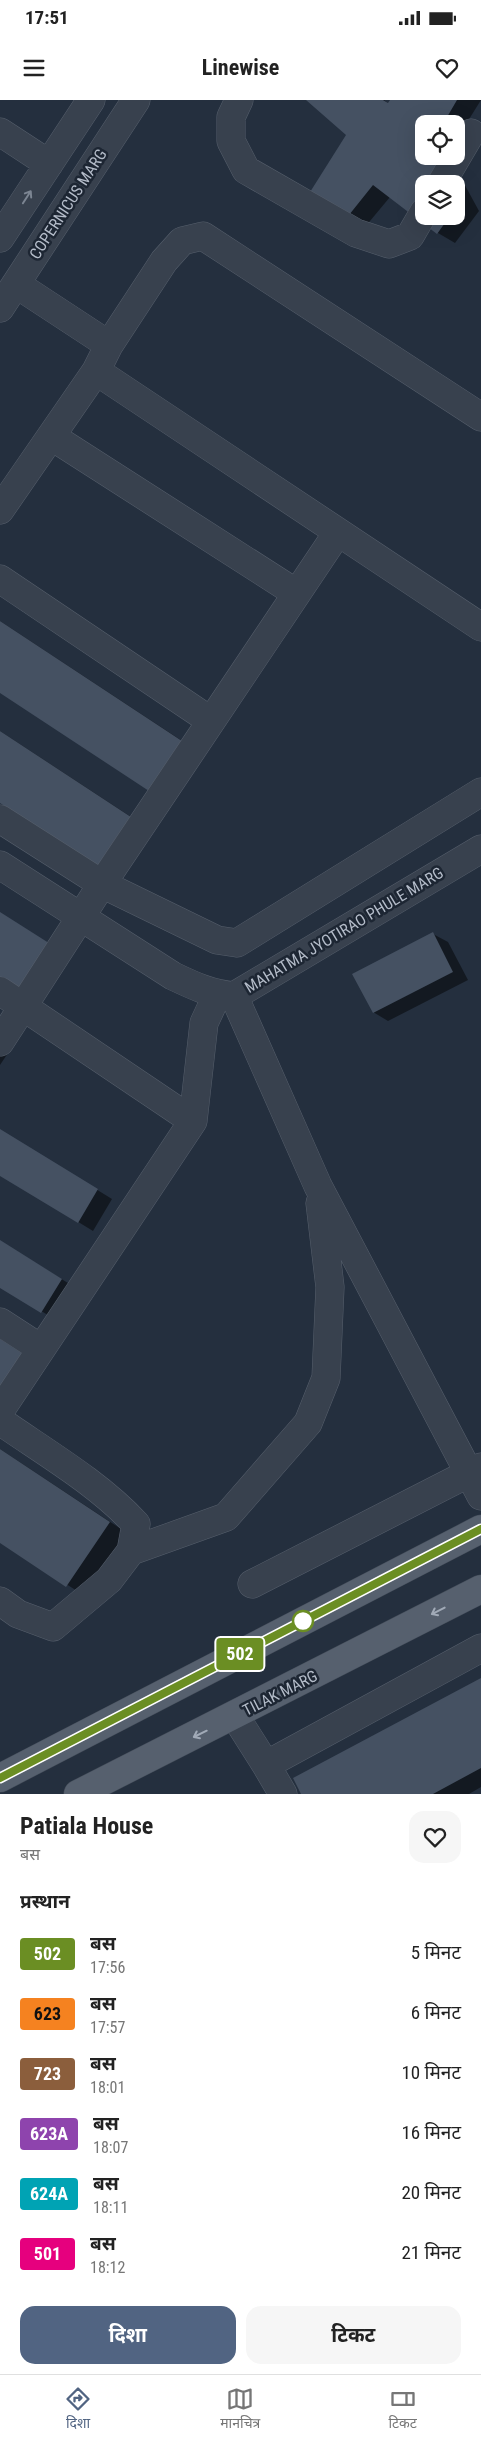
<!DOCTYPE html>
<html lang="hi">
<meta charset="utf-8">
<style>
body{margin:0;font-family:"Roboto Condensed","Noto Sans Devanagari",sans-serif;background:#f6f6f6;color:#222;height:100vh;display:flex;flex-direction:column;font-size:19px;white-space:nowrap}
*{box-sizing:border-box;margin:0}
p{font-size:16px;color:#767676}
.icon{flex:none;width:28px;height:28px;fill:none;stroke:currentColor;stroke-width:2;stroke-linecap:round;stroke-linejoin:round}
.map{position:relative;height:1694px;overflow:hidden}
.drawer{display:flex;flex-direction:column;background:#fff;flex:1}
.drawer>*{flex:none}
.badge{padding:0 10px;border-radius:4px;font-size:18px;line-height:32px}
.controls{position:absolute;left:415px;top:15px;display:grid;gap:10px}
.controls a{display:grid;place-items:center;width:50px;height:50px;border-radius:10px;background:#fff;box-shadow:0 5px 20px #0002;font-size:25px}
.map>.badge{position:absolute;translate:-50% -50%;box-shadow:0 0 0 2px #fff}
h2{padding:0 20px;font-size:19px;line-height:45px}
.round{display:grid;place-items:center;flex:none;width:52px;height:52px;border-radius:15px;background:#f6f6f6}
.overview{display:flex;align-items:center;justify-content:space-between;height:85px;padding:0 20px}
h1{font-size:24px;font-weight:700;line-height:38px}
.action{display:flex;gap:10px;margin-top:auto;padding:10px 20px}
.action a{flex:1;height:58px;border-radius:15px;background:#516482;color:#fff;font-size:20px;font-weight:700;line-height:58px;text-align:center}
.action a+a{background:#f6f6f6;color:#222}
ul{padding:0;list-style:none}
li{display:flex;align-items:center;gap:15px;height:60px;padding:0 20px}
li div{flex:1}
li b{display:block;font-size:19px}
li em{font-style:normal}
li .badge{min-width:55px;font-weight:700;text-align:center}
.status{display:flex;justify-content:space-between;align-items:center;height:35px;padding:0 25px;background:#fff;direction:ltr}
.status svg{height:14px;fill:currentColor}
header{display:flex;justify-content:space-between;align-items:center;height:65px;padding:0 20px;background:#fff;font-size:22px;font-weight:700}
.menu{display:flex;justify-content:space-around;align-items:center;height:70px;border-top:1px solid #e0e0e0;background:#fff;font-size:14px;color:#767676}
.menu a{display:grid;justify-items:center;gap:2px}
.menu .on{color:#516482}
.map>svg:first-child{display:block}
.shadow{fill:#0007;fill-rule:evenodd}
.building{fill:#455162}
.lines{fill:none;stroke-linecap:round;stroke-linejoin:round}
.minor-casing{stroke:#565f6c;stroke-width:29}
.major-casing{stroke:#414a57;stroke-width:29}
.minor{stroke:#38414e;stroke-width:28}
.major{stroke:#56606e;stroke-width:28}
.oneway{stroke:#7c8592}
.oneway2{stroke:#a1aab7}
.line-casing{stroke:#fff;stroke-width:11}
.line{stroke:#6b8e23;stroke-width:8}
.stop-dot{fill:#fff;stroke:#6b8e23;stroke-width:2.5}
.labels{text-anchor:middle;dominant-baseline:central;stroke-width:5;stroke-linejoin:round;paint-order:stroke}
.street-label{font-size:16px;fill:#b4bcc9;stroke:#1d2633}
</style>
<div class="status"><b>17:51</b><svg viewBox="0 0 49 12"><path d="M0 12V9h3v3zM5 12V6h3v6zM10 12V3h3v9zM15 12V0h3v12zM26 1h20v11H26zM47 4h2v5h-2z"/></svg></div>
<header><svg class="icon" aria-label="menu" viewBox="0 0 24 24"><path d="M4 6h16M4 12h16M4 18h16"/></svg>Linewise<svg class="icon" aria-label="heart" viewBox="0 0 24 24"><path d="M12 20l-8-8c-3-5 5-10 8-4 3-6 11-1 8 4z"/></svg></header>
<div class="map">
<svg width="481" height="1694" viewBox="0 0 481 1694">
<rect width="100%" height="100%" fill="#242f3e"/>
<path class="shadow" d="M308,0h76l5,4 3,-4h89l-25,40v-16h-32v32h25l30,55 -24,32 -17,-10 -48,-36 -35,42 -53,-31 46,-73zM424,84h32v32h-32z
M0,521l199,131 -199,-60z
M0,631l148,97 -148,-26z
M433,834l15,8 20,38 -80,41 -15,-9z
M0,930l16,11 -16,24z
M0,1030l112,69 -19,32 -93,-57z
M0,1141l76,47 -20,32 -56,-34z
M0,1349l127,84 -42,63 -85,-54z
M481,1579v108l-12,7h-166z"/>
<path class="building" d="M306,0h77l5,3 2,-3h67l-14,24h-19v32h14l15,28h-29v32h26l-13,18 -64,-49 -36,45 -37,-22 46,-73z
M456,90l6,10 -6,8z
M0,521l182,120 -33,50 -149,-98z
M0,631l131,86 -34,50 -97,-64z
M0,812l52,33 -33,51 -19,-13z
M433,832l20,40 -80,41 -21,-39z
M0,1029l98,60 -20,34 -78,-47z
M0,1140l62,39 -21,34 -41,-25z
M0,1239l26,17 -26,33z
M0,1349l110,73 -44,65 -66,-44z
M481,1578v90l-48,26h-132l-8,-16z"/>
<g class="lines">
<g class="minor-casing">
<path id="minor" d="M239,0l-8,17v24l15,29 110,63 33,11 21,-8 14,-24
M0,32l49,32
M441,84l30,-51
M0,138l91,-138
M16,184l93,61
M0,208l136,-208
M481,317l-278,-181 -21,5 -18,20 -55,84 -13,26 385,256
M51,336l245,157
M0,410l96,-139
M0,479l211,142
M0,719l102,65 236,-352
M0,765l173,111c21,10 38,18 61,20l247,-147
M0,891l193,130
M234,896l84,190 163,310
M0,942l102,-158 115,56 20,3 244,-151
M0,1222l40,26
M0,1311l193,-290 11,-98 13,-28
M0,1321c46,32 98,62 136,103l-5,27 -22,29 -56,47 -35,-13 -18,-13
M131,1451l95,-34 82,-94 18,-45 4,-91 -10,-84
M252,1484l229,-117
M235,1616l31,49
M283,1694l-17,-29 215,-117"/>
</g>
<g class="major-casing">
<path id="major" d="M0,1678l481,-249
M78,1694l403,-205"/>
</g>
<use href="#minor" class="minor"/>
<use href="#major" class="major"/>
</g>
<defs><path id="oneway-shaft" d="M-6 0H5M1.5-3L5.5 0L1.5 3" fill="none" stroke-width="1.6" stroke-linecap="round" stroke-linejoin="round" transform="scale(1.25)"/></defs>
<use class="oneway" href="#oneway-shaft" transform="translate(27 97) rotate(-57)"/>
<g class="oneway2">
<use href="#oneway-shaft" transform="translate(438 1511) rotate(153)"/>
<use href="#oneway-shaft" transform="translate(200 1634) rotate(154)"/>
</g>
<g class="lines">
<g class="line-casing">
<path id="line" d="M0,1678l481,-249"/>
</g>
<use href="#line" class="line"/>
</g>
<circle class="stop-dot" cx="303" cy="1521" r="10"/>
<g class="labels">
<g class="street-label">
<text transform="translate(68 104) rotate(-57)">COPERNICUS MARG</text>
<text transform="translate(344 830) rotate(-31)">MAHATMA JYOTIRAO PHULE MARG</text>
<text transform="translate(280 1593) rotate(-27)">TILAK MARG</text>
</g>
</g>
</svg>
<div class="controls">
<a><svg class="icon" aria-label="locate" viewBox="0 0 24 24"><circle cx="12" cy="12" r="6"/><path d="M12 2v4M12 18v4M2 12h4M18 12h4"/></svg></a>
<a><svg class="icon" aria-label="layers" viewBox="0 0 24 24"><path d="M12 4l9 5-9 5-9-5zM3 14l9 5 9-5"/></svg></a>
</div>
<b class="badge" style="left:240px;top:1554px;background:#6b8e23;color:#fff">502</b>
</div>
<section class="drawer">
<div class="overview"><div><h1>Patiala House</h1><p>बस</p></div><a class="round"><svg class="icon" aria-label="heart" viewBox="0 0 24 24"><path d="M12 20l-8-8c-3-5 5-10 8-4 3-6 11-1 8 4z"/></svg></a></div>
<h2>प्रस्थान</h2>
<ul>
<li><span class="badge" style="background:#6b8e23;color:#fff">502</span><div><b>बस</b><p>17:56</p></div><em>5 मिनट</em></li>
<li><span class="badge" style="background:#f58220;color:#111">623</span><div><b>बस</b><p>17:57</p></div><em>6 मिनट</em></li>
<li><span class="badge" style="background:#8b5e3c;color:#fff">723</span><div><b>बस</b><p>18:01</p></div><em>10 मिनट</em></li>
<li><span class="badge" style="background:#8e44ad;color:#fff">623A</span><div><b>बस</b><p>18:07</p></div><em>16 मिनट</em></li>
<li><span class="badge" style="background:#00a3b4;color:#fff">624A</span><div><b>बस</b><p>18:11</p></div><em>20 मिनट</em></li>
<li><span class="badge" style="background:#e6007e;color:#fff">501</span><div><b>बस</b><p>18:12</p></div><em>21 मिनट</em></li>
</ul>
<div class="action"><a>दिशा</a><a>टिकट</a></div>
</section>
<nav class="menu">
<a class="on"><svg class="icon" aria-label="directions" viewBox="0 0 24 24"><path d="M12 3l9 9-9 9-9-9zM9 14v-3h6M13 9l2 2-2 2"/></svg>दिशा</a>
<a><svg class="icon" aria-label="map" viewBox="0 0 24 24"><path d="M3 6l6-2 6 2 6-2v14l-6 2-6-2-6 2zM9 4v14M15 6v14"/></svg>मानचित्र</a>
<a><svg class="icon" aria-label="tickets" viewBox="0 0 24 24"><path d="M3 7h18v10H3zM15 7v10"/></svg>टिकट</a>
</nav>
